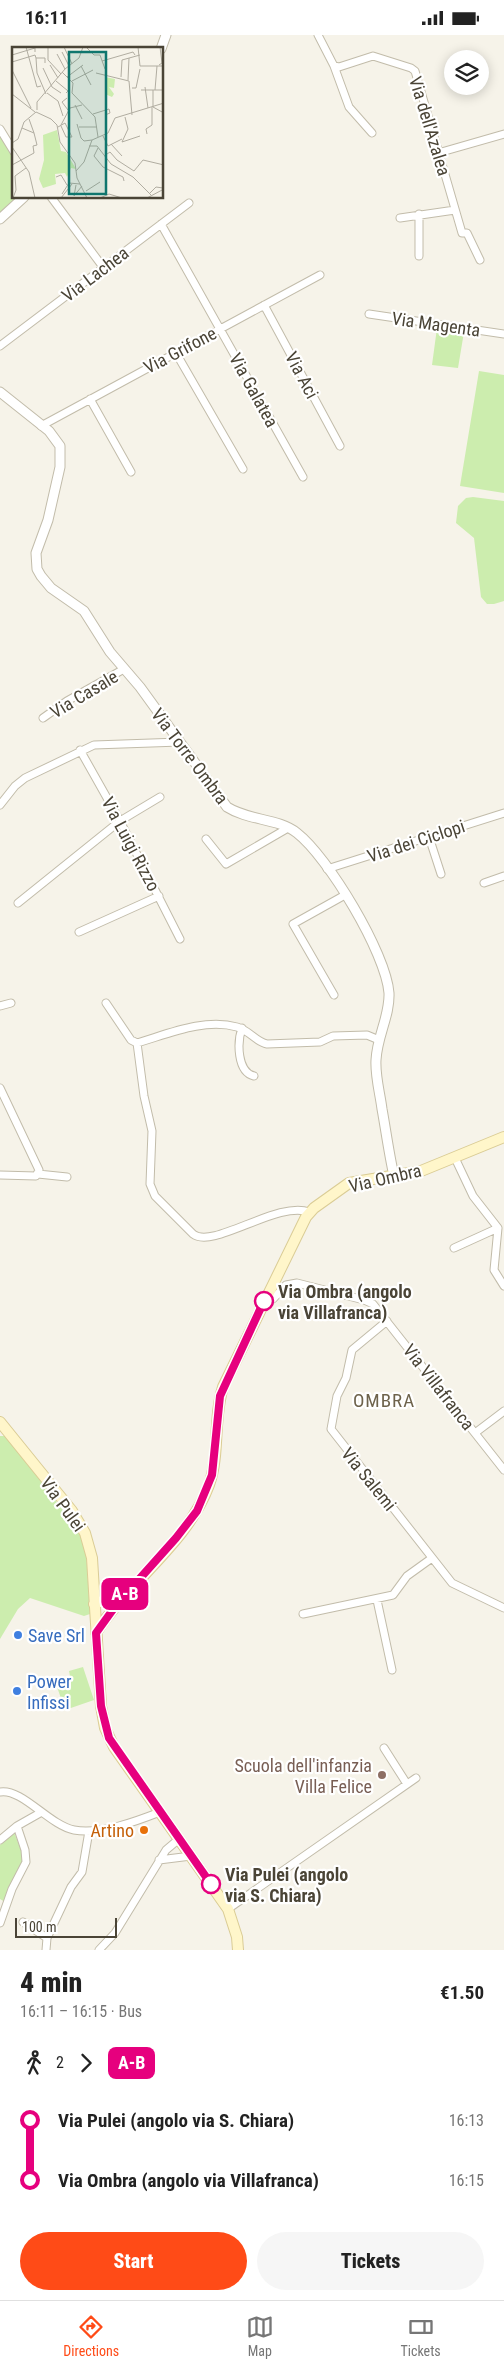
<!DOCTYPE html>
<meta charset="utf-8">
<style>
body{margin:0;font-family:"Roboto Condensed",sans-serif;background:#f6f6f6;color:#222;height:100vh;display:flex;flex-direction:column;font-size:19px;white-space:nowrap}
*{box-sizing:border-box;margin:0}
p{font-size:16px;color:#767676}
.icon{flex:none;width:28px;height:28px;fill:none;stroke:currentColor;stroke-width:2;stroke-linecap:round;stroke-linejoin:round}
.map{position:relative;height:1915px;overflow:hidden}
.sheet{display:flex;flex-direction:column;background:#fff;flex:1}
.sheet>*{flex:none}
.badge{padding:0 10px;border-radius:8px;font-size:18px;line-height:32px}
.controls{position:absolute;left:444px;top:15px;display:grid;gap:10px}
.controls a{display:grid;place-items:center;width:45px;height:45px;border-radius:50%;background:#fff;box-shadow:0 2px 12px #0003;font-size:25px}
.scale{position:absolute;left:15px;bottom:12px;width:102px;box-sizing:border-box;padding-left:5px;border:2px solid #4a4436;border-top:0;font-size:14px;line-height:18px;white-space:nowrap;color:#4a4436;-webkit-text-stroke:4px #fff;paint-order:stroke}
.map>.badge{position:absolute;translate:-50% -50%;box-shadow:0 0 0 2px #fff}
.legs{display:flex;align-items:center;gap:8px;height:55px;padding:0 20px;font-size:16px}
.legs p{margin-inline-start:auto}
.summary{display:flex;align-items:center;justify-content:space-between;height:85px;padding:0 20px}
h1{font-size:28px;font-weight:800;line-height:38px}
.button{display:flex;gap:10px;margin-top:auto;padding:10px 20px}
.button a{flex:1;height:58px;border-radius:30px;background:#ff4b17;color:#fff;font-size:20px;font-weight:800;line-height:58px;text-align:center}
.button a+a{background:#f6f6f6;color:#222}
ul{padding:0 20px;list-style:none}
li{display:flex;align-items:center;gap:18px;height:60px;font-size:19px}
li i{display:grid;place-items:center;width:8px;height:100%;margin:0 6px;background:currentColor}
li i::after{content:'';width:12px;height:12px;margin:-6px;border:4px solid;border-radius:50%;background:#fff}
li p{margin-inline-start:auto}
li:first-child i{background:linear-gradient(#0000 50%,currentColor 0)}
li:last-child i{background:linear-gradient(currentColor 50%,#0000 0)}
.status{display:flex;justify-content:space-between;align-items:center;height:35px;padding:0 25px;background:#fff;direction:ltr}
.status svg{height:14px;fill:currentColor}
.menu{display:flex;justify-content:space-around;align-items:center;height:70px;border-top:1px solid #e0e0e0;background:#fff;font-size:14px;color:#767676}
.menu a{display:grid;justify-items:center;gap:2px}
.menu .selected{color:#ff4b17}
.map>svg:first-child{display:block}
.green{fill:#ccedae}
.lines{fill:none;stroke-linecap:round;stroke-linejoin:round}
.minor-casing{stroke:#c2bcaa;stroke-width:9}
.tertiary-casing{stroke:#c2bcaa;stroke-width:11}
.secondary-casing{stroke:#dacc95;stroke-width:12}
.minor{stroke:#fff;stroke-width:7}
.tertiary{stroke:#fff;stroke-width:9}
.secondary{stroke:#fff6ca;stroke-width:10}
.line-1-casing{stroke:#fff;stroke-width:11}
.line-1{stroke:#e6007e;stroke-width:8}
.stop-1-dot{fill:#fff;stroke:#e6007e;stroke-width:2.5}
.shop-dot{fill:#3f7fe0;stroke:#fff;stroke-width:2}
.education-dot{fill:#8d6e63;stroke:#fff;stroke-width:2}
.food-dot{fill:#e8710a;stroke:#fff;stroke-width:2}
.labels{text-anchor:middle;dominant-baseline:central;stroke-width:4.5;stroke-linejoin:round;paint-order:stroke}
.street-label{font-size:18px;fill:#4a4436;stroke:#fff}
.stop-label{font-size:18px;font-weight:bold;fill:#4a4436;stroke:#fff;text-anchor:start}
.shop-label{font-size:18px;fill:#366cbe;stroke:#fff;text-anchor:start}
.education-label{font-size:18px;fill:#785e54;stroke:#fff;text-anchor:end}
.food-label{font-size:18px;fill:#c56008;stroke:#fff;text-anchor:end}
.neighbourhood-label{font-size:19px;letter-spacing:1px;fill:#6e634c;stroke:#fff}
.inset-road{fill:none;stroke:#b1ada1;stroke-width:1}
.view{fill:#0f766e;fill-opacity:0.15;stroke:#0f766e;stroke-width:2.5}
.inset-edge{fill:none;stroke:#4a4436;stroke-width:2.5}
</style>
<div class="status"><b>16:11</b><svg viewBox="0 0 49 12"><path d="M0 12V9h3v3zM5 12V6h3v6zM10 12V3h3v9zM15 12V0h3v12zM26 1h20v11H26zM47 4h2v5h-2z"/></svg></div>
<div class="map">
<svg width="504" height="1915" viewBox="0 0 504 1915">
<rect width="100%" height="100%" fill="#f6f3e9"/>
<path class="green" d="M0,101l14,22v39l7,1 -18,14h-3z
M437,293l27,4 -6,36 -26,-3z
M479,336l25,4v118l-44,-7z
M473,462l31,4v100l-10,3h-7l-6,-7 -7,-59 -18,-15 2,-17 8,-8z
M0,1401h6l73,95 7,19 4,64 -6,2 -54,-18 -12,11 -18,30z
M83,1632l11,33 -29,10 -10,-29 15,-5 -1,-5z
M14,1797l10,26 -19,44 -5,-3v-54z"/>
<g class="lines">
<g class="minor-casing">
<path id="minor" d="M318,0l16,31 5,1 34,-11 38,12 4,3 47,162h5l13,27
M334,31l15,41 23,26
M0,94l14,23
M438,118l66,-19
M51,162l52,70
M419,179v42
M400,183l55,-8
M161,189l142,253
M264,270l76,141
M369,279l135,20
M0,311l189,-143
M176,318l67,116
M90,364l41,73
M41,391l279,-151
M43,683l24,-17 57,-32
M80,715l40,71 60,118
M0,770l15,-19 10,-8 69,-33 86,-3
M429,802l12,37
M206,804l20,25 62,-36
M327,834l177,-56
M484,848l20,-7
M18,868l102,-82 40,-24
M79,897l80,-36
M334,960l-41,-71 52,-29
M106,968l25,37 6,3
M0,971l11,-3
M242,993c-5,14 -5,44 12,48
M137,1008l7,53 8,35 -2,53 5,12 38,38c20,16 85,-34 116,-22
M137,1008c31,-9 67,-25 100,-16 12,3 19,15 30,17l53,-2 13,-6 34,-1 12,5
M0,1053l39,82 -3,6 -36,-1
M455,1123l18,38 25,32 -4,42 10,16
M38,1139l29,3
M454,1213l44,-20
M264,1266l9,-2 13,-14 11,-2 67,17 9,4 131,166
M387,1286l-35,29 -6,28 -9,18 -6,33 121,154 52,25
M475,1398l29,-22
M377,1565l15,70
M303,1579l90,-19 14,-19 25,-18
M384,1713l23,36
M0,1757c22,-4 49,33 74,38 26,5 63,-9 86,-18
M0,1805l17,-14 23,-13
M159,1825l32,-4
M228,1874l188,-131
M23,1887l24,16
M0,1888l12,-34 14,-27 -1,-12 -8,-24
M46,1915l1,-12 24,-51 11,-15 7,-41
M99,1915l16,-17 51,-83 13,-11"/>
</g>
<g class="tertiary-casing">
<path id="tertiary" d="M161,14l5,-14
M0,184l24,-22
M0,357l49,39 11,15v21l-12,53 -12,33 1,16 4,7 10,12 33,23 26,41 30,35 87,120c22,14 51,11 70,26 31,24 89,120 92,160 1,23 -12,43 -13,67 -1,16 4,33 6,49 4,22 7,45 12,67"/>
</g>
<g class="secondary-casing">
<path id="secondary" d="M0,1387l72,89 13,22 7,25 9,148 4,22 9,19 114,162 9,28 1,13
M94,1569l32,-11
M96,1598c33,-52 91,-89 113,-148 11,-31 4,-66 14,-98l83,-170 8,-9 35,-25 72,-12 83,-34"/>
</g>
<use href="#minor" class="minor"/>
<use href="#tertiary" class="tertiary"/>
<use href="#secondary" class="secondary"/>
</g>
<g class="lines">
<g class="line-1-casing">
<path id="line-1" d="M211,1849l-102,-146 -8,-32 -5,-73 21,-29 59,-66 21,-27 15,-36 8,-79 44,-95"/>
</g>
<use href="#line-1" class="line-1"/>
</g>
<g class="stop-1-dot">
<circle cx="264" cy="1266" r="9"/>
<circle cx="211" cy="1849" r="9"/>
</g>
<g class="shop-dot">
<circle cx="18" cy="1600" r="5"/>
<circle cx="17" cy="1656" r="5"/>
</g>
<circle class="education-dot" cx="382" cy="1740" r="5"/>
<circle class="food-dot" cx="144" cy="1795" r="5"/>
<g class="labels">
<g class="street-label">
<text transform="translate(430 91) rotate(73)">Via dell'Azalea</text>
<text transform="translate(95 239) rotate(-37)">Via Lachea</text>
<text transform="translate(436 289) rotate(8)">Via Magenta</text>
<text transform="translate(180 315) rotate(-28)">Via Grifone</text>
<text transform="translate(302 340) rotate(62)">Via Aci</text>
<text transform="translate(254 355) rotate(61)">Via Galatea</text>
<text transform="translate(84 659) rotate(-31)">Via Casale</text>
<text transform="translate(190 721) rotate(53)">Via Torre Ombra</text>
<text transform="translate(416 806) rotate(-18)">Via dei Ciclopi</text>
<text transform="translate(131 809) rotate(62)">Via Luigi Rizzo</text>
<text transform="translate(385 1143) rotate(-13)">Via Ombra</text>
<text transform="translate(439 1352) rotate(52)">Via Villafranca</text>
<text transform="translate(369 1444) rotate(51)">Via Salemi</text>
<text transform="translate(63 1469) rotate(54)">Via Pulei</text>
</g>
<g class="stop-label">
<text x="278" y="1256">Via Ombra (angolo<tspan x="278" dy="21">via Villafranca)</tspan></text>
<text x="225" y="1839">Via Pulei (angolo<tspan x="225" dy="21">via S. Chiara)</tspan></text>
</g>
<g class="shop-label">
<text x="28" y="1600">Save Srl</text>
<text x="27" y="1646">Power<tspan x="27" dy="21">Infissi</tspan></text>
</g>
<g class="education-label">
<text x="372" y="1730">Scuola dell'infanzia<tspan x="372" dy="21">Villa Felice</tspan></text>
</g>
<g class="food-label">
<text x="134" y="1795">Artino</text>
</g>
<g class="neighbourhood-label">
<text x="384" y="1365">OMBRA</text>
</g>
</g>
<g transform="translate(12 12)">
<rect width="151" height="151" fill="#f6f3e9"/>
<path d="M93,30l10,2 -1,9 -5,-1 5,7 -2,3 -7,-3zM45,83l4,21 5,1 10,17 -5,-1 -4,9 -2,-4 -10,1 1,10 -13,4 -4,-9 5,-19 -1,-25z" fill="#ccedae"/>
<path class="inset-road" d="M14,0l11,40 4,-1M36,0v13l13,14M52,0l8,17M74,0l8,8h6l5,14M126,0l2,19h24M50,5l7,14M45,7l8,15M0,8l23,-7v4M24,11l1,15 9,21M90,14l31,-9 2,3M0,15l23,-7 1,3h9v5M38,18l8,13M147,18l3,-2 -2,-16M69,19l10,19M31,21l9,19 9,6M0,23l19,38M50,25l11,11 -1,10 23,24 3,20M84,26l33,8 3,34M55,30l16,-12M109,30l1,-17 18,-5M116,33l1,-22M44,34l12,10 -2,2M60,34l21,-11M133,40l3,21M120,41h4l4,-19M129,43h23M141,43v17l11,6M143,43l2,-24M35,46l11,8 5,15M0,47l23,18M55,51l-5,4 6,8M63,58l7,14M25,63v-8l28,-33 14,-11 4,-11M24,65l15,7 6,6 3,17 15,21 2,15 10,20M81,67l16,-5 1,4 -5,2M65,77l4,14 3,3 8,-1M49,78l9,-17 12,-3M46,80l7,-4 7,14h-6l-5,-11M67,80h18M10,81l12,5 -5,-14M135,87l-1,-5 6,-4v-18M91,89l5,10 14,-7M110,95l6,-13 -3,-12M110,95l18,-6M0,96l6,-4 6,-17 12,-10M99,97l11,12M77,99h8l14,18 22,13 18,18M0,100l17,25 6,26M86,101l-4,8 9,11 20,10 1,4M92,109l6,-4 7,8 17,11M0,118l22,-12 -1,-7 4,-1 -3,-12M64,124l8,-9 8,-22 16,-7 7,-15 49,-15M122,124l9,-11 21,5M44,130l5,-2 6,10M64,138l-2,11 8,-10M74,144l14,-9M50,147l7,-11 11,1M137,147l7,-7 7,1M1,151l3,-8 -1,-14 11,-8M49,151l11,-14M88,151l9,-4 13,4M135,151l17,-9"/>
<path class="view" d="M57,5h37v142h-37z"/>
<rect width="151" height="151" class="inset-edge"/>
</g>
</svg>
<div class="controls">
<a><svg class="icon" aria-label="layers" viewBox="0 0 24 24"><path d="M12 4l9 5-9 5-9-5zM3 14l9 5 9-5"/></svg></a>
</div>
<div class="scale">100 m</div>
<b class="badge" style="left:125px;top:1559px;background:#e6007e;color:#fff">A-B</b>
</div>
<section class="sheet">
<div class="summary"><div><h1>4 min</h1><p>16:11 – 16:15 · Bus</p></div><b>€1.50</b></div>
<div class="legs"><svg class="icon" aria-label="walk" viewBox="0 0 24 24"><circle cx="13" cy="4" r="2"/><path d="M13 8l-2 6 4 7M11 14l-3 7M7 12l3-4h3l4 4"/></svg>2<svg class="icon" aria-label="forward" viewBox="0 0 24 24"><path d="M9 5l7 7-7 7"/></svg><b class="badge" style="background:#e6007e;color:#fff">A-B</b></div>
<ul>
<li><i style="color:#e6007e"></i><b>Via Pulei (angolo via S. Chiara)</b><p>16:13</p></li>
<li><i style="color:#e6007e"></i><b>Via Ombra (angolo via Villafranca)</b><p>16:15</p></li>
</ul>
<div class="button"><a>Start</a><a>Tickets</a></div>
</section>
<nav class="menu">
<a class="selected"><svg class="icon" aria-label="directions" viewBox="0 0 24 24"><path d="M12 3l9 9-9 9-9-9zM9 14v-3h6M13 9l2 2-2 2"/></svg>Directions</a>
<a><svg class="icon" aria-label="map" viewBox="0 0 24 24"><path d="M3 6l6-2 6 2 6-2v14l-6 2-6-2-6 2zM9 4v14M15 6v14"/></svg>Map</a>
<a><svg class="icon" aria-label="tickets" viewBox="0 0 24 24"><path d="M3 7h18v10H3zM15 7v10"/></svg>Tickets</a>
</nav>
